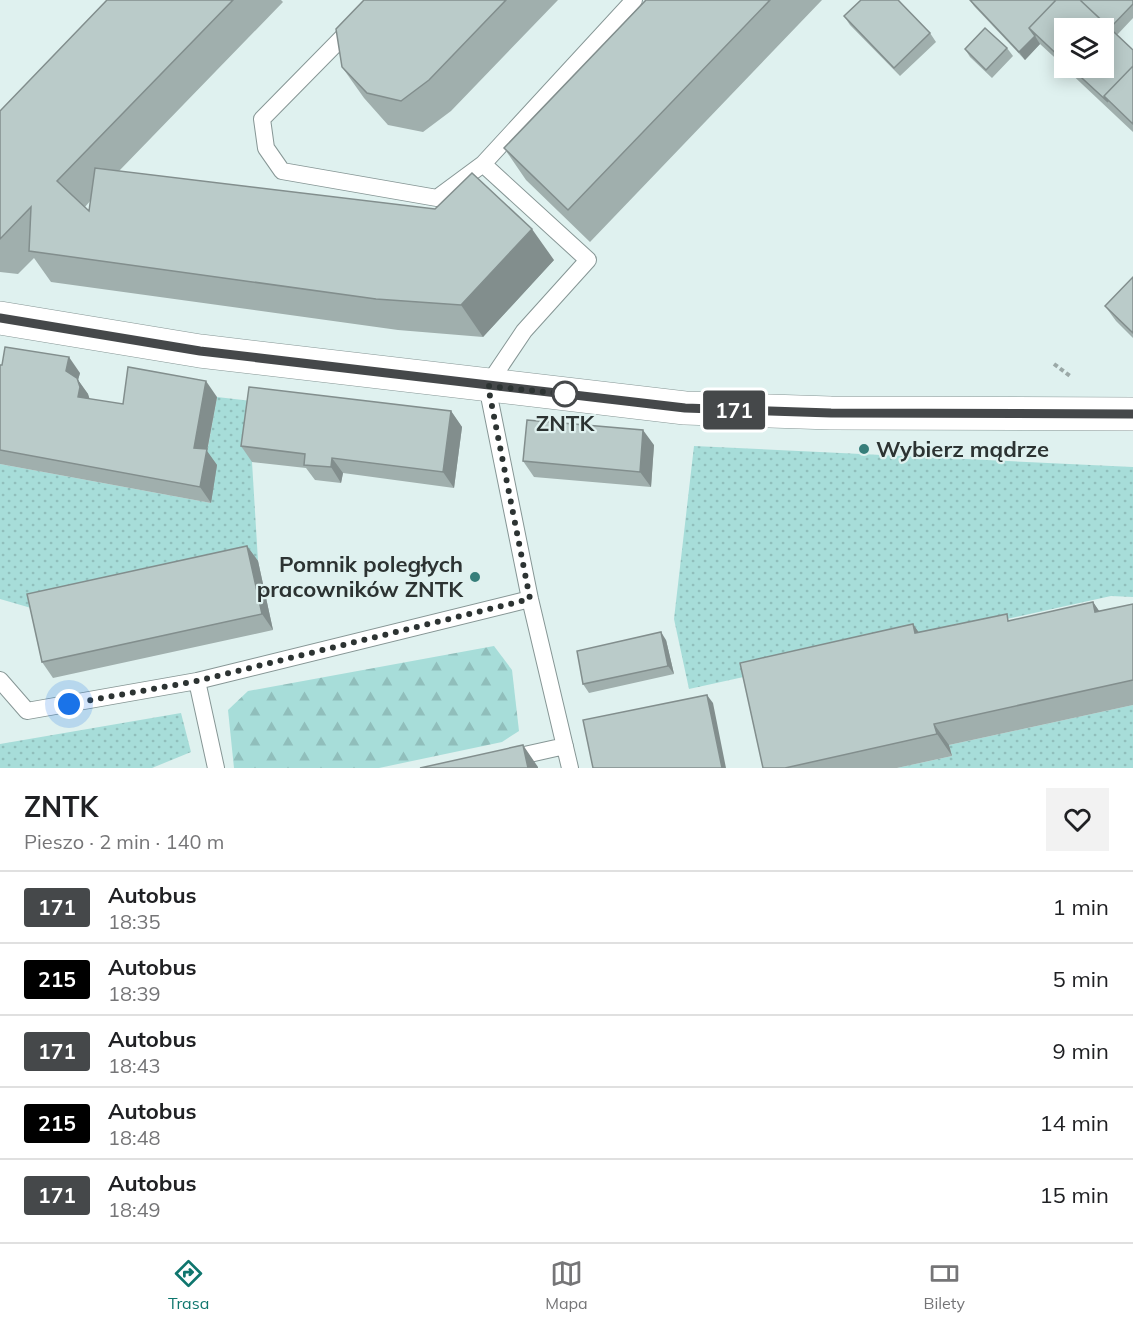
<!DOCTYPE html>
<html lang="pl">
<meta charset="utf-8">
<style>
body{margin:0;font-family:Mulish,sans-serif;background:#f2f2f2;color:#202124;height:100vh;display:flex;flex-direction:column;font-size:22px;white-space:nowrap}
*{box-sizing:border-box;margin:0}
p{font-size:20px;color:#757577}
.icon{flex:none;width:33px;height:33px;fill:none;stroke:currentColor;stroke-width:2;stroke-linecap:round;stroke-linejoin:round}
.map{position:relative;height:768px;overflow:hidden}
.panel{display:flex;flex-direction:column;background:#fff;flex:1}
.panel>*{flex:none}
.badge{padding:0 12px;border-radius:4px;font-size:21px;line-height:39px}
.tools{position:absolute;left:1054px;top:18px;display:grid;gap:12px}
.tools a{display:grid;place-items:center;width:60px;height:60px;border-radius:0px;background:#fff;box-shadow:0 3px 15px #0003;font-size:30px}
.you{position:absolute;width:30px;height:30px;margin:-15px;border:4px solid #fff;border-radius:50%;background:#1a73e8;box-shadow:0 0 0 9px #1a73e833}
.map>.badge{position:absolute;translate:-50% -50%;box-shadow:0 0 0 3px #fff}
.round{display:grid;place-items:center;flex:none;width:63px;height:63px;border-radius:0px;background:#f2f2f2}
.headline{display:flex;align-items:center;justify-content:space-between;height:102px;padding:0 24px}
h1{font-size:28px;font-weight:700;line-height:45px}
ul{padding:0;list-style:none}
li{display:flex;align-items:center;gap:18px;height:72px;padding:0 24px;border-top:2px solid #e0e0e0}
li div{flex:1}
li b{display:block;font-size:22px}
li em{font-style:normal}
li .badge{min-width:66px;font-weight:700;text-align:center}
.tab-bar{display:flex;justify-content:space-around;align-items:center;height:84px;border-top:2px solid #e0e0e0;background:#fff;font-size:16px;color:#757577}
.tab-bar a{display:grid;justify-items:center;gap:3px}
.tab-bar .active{color:#0f766e}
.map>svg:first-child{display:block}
.grass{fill:url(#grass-dots)}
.forest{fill:url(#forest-firs)}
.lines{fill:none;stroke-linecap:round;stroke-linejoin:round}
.service-casing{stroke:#869695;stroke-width:18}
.minor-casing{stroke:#869695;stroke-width:34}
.path{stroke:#9ba9a7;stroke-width:4;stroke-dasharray:4.5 3;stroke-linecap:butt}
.service{stroke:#fff;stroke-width:16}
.minor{stroke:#fff;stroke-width:33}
.wall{fill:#a0afad;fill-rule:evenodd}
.shaded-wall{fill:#828e8d}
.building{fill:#bacbc9;stroke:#828e8d;stroke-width:1.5}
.line-casing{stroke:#fff;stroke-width:14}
.line{stroke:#45484a;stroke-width:9}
.walk{stroke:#2c3332;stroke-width:6;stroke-dasharray:0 10.8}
.stop-dot{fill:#fff;stroke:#45484a;stroke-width:3}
.poi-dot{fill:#367e7a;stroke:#dff1ef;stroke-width:2}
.labels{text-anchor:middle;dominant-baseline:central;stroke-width:4.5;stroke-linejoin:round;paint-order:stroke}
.stop-label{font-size:22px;font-weight:bold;fill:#2c3332;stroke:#dff1ef}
.poi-label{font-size:22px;font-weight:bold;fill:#2c3332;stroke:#dff1ef;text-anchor:start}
</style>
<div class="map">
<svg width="1133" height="768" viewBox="0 0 1133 768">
<defs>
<pattern id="grass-dots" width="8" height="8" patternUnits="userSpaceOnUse" patternTransform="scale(1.5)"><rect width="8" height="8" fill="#a7ddd9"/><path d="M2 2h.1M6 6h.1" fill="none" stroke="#90bebb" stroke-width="1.8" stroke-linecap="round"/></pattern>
<pattern id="forest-firs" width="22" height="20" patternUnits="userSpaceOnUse" patternTransform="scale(1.5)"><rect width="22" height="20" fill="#a7ddd9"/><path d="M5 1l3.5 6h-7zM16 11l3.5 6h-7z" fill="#90bebb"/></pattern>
</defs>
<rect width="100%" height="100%" fill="#dff1ef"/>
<path class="grass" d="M217,397l43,5 -8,60 6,99 -220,49 -38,-11v-135l211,39 -6,-40z
M694,446l439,21v130l-22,-1 -422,93 -15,-70z
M1133,705v63h-236l55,-12 -3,-11z
M181,713l10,39 -39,16h-152v-24z"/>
<path class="forest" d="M494,646l18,24 7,61 -17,11 -123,26h-145l-6,-58 20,-19z"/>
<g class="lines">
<g class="service-casing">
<path id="service" d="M379,0l-117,119 4,29 16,23 155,27 46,-34 151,-164
M483,164l105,96 -64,71 -37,55 43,213 40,169
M0,680l27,31 170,-30 333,-82
M197,681l19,87
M467,768l98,-22"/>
</g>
<g class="minor-casing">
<path id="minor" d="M0,318l200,33 485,57 146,5 302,1"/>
</g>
<path class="path" d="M1054,364l16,12"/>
<use href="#service" class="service"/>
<use href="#minor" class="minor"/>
</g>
<path class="wall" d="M107,0h174l2,2 -164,169 435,89 -71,77 -85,-7 -347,-48 -17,-24 -16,16 -18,-2v-161zM91,200l-2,11 -4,-4z
M364,0h194l-107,111 -28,21 -35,-7 -24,-27 -22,-31z
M646,0h176l-232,242 -64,-62 -22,-32z
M970,0h163v18l-16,17 16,15v82l-68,-64h39l-39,-40v39l-25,-23 -15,16 -51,-54z
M844,16l86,17 6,9 -36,34 -50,-51z
M1007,48l6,8 -21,22 -22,-21 -5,-8z
M1133,277v61l-17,-17 -11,-15z
M0,365l80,8 -2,7 10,14 1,5 34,5 94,-7 -10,54 10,14 -6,38 -211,-39z
M451,411l11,16 -8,61 -111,-15 -2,10 -26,-3 -9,-12 -54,-6 -11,-16z
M654,445l-3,42 -117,-10 -11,-16z
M247,546l11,15 15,69 -220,48 -11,-16z
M1093,602l6,9 34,-7v101l-184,40 3,11 -55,12h-134l150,-144 6,9 93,-12z
M666,640l8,34 -85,19 -6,-9z"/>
<path class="shaded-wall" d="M1035,36l5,8 -15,16 -6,-8z
M532,229l22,31 -71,77 -22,-32z
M69,357l11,16 -2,7 10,14 3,9 -13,-6 -12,-26z
M206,381l11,16 -10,54 10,14 -6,38 -11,-16 -6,-39z
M451,411l11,16 -8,61 -11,-16z
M643,430l11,15 -3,42 -11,-15z
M332,458l11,15 -2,10 -10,-16z
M247,546l11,15 15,69 -11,-16z
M1093,602l15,22 -13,-12z
M913,624l15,22 -13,-13z
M661,632l5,8 8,34 -6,-8z
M707,695l6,8 13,65h-4z
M934,724l15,21 3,11 -15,-22z
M523,745l15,22v1h-10z"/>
<path class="building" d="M107,0h126l-176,181 32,30 6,-43 340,41 37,-36 60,56 -71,76 -85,-6 -347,-48 2,-44 -31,32v-128z
M364,0h142l-77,80 -28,21 -34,-8 -25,-26 -6,-38z
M646,0h124l-202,210 -64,-62z
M861,0h37l32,33 -36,35 -50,-52z
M970,0h86l-27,28 6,8 -16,16z
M1056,0h24l53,50v16l-29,30 4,6 -37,-34h33v-40h-39v34l-36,-34z
M1080,0h53v4l-23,24z
M985,28l22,20 -21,22 -21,-21z
M1133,66v58l-29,-28z
M1133,277v56l-28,-27z
M5,347l64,10 -3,14 11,7 3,9 -2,10 45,7 5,-37 78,14 -12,67 13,1 -7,38 -200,-37v-85h2z
M249,387l202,24 -8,61 -111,-14 -1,9 -27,-2 1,-11 -64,-8z
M527,420l116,10 -3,42 -117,-11z
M247,546l15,68 -220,48 -15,-68z
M1093,602l2,10 38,-8v76l-199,44 3,10 -152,34h-22l-23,-105 173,-39 2,9 92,-19 1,7z
M661,632l7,34 -85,18 -6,-33z
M707,695l15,73h-129l-10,-48z
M523,745l5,23h-108z"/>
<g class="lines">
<g class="line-casing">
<path id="line" d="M0,318l200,33 485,57 146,5 302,1"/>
</g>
<use href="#line" class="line"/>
<path class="walk" d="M69,704l128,-23 333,-82 -42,-213 77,8"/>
</g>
<circle class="stop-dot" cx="565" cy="394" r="12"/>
<g class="poi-dot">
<circle cx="864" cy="449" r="6"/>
<circle cx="475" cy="577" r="6"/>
</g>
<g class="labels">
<g class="stop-label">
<text x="565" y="423">ZNTK</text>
</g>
<g class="poi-label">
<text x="876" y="449">Wybierz mądrze</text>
<text x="463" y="564" text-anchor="end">Pomnik poległych<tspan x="463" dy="25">pracowników ZNTK</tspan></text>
</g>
</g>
</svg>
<div class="tools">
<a><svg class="icon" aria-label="layers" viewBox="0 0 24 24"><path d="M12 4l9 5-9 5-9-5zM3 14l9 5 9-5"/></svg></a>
</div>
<div class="you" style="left:69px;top:704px"></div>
<b class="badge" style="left:734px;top:410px;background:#45484a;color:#fff">171</b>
</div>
<section class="panel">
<div class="headline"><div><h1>ZNTK</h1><p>Pieszo · 2 min · 140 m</p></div><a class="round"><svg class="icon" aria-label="heart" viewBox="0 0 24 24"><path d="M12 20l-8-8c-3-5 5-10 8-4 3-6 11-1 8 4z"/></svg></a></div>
<ul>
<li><span class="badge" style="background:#45484a;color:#fff">171</span><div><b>Autobus</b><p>18:35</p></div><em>1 min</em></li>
<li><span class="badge" style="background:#000;color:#fff">215</span><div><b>Autobus</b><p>18:39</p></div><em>5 min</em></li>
<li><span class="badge" style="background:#45484a;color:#fff">171</span><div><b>Autobus</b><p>18:43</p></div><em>9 min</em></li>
<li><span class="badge" style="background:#000;color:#fff">215</span><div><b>Autobus</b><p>18:48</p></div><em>14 min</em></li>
<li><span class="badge" style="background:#45484a;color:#fff">171</span><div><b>Autobus</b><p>18:49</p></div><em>15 min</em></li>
</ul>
</section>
<nav class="tab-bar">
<a class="active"><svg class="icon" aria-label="directions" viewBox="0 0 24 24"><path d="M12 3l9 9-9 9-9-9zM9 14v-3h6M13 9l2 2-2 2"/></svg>Trasa</a>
<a><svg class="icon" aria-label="map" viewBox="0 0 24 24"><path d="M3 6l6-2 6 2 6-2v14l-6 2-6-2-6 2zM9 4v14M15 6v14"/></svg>Mapa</a>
<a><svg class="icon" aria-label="tickets" viewBox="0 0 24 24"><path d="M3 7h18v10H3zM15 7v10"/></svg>Bilety</a>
</nav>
